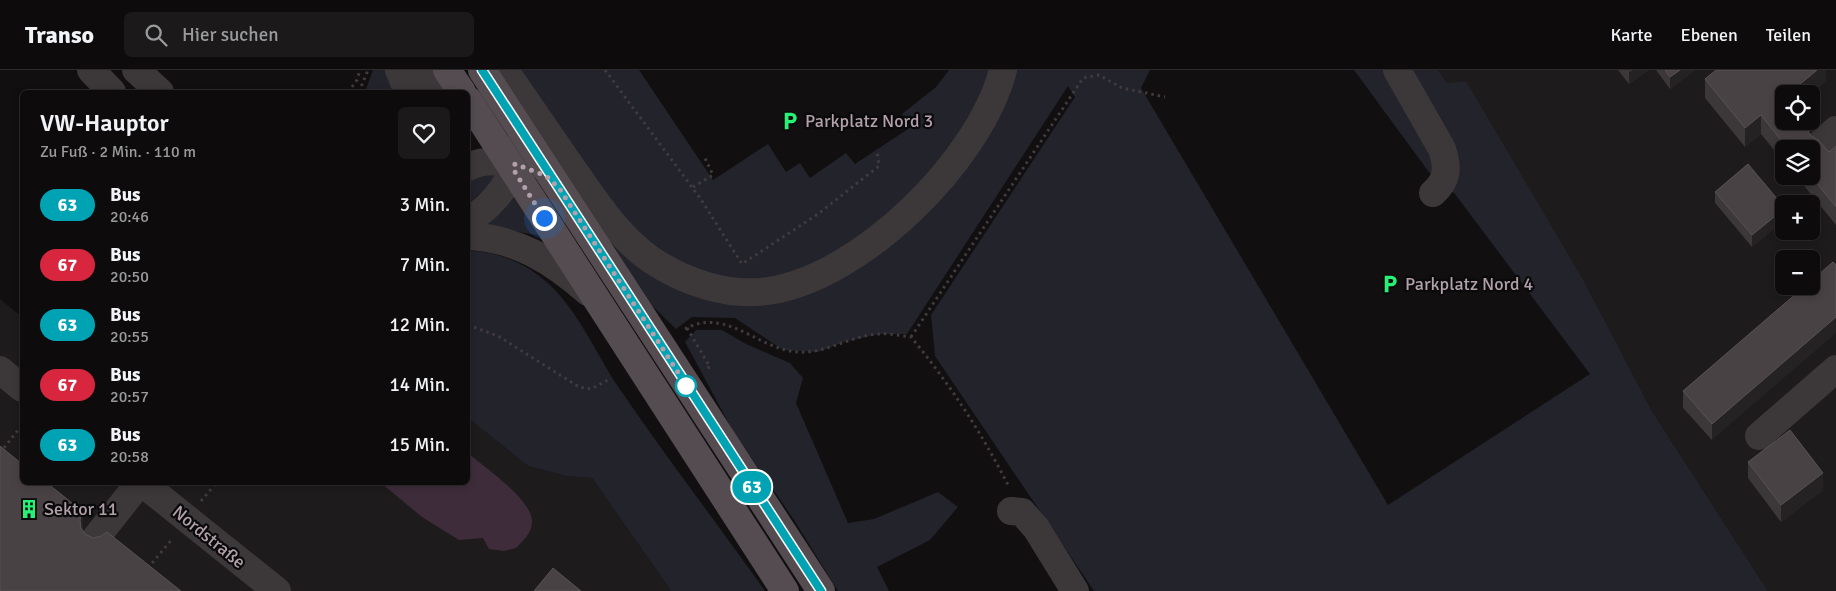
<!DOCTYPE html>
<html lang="de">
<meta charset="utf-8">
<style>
body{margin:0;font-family:Signika,sans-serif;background:#1b191a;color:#f1f3f6;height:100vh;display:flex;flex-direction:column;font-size:19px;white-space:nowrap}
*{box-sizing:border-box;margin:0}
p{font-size:16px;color:#9a9b9d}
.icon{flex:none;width:28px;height:28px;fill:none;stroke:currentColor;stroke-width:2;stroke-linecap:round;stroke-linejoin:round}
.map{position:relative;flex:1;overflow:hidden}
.side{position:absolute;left:20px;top:20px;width:450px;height:395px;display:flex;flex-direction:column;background:#0d0b0c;border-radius:8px;box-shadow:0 2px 8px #0003,0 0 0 1px #2d2b2d}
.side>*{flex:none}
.badge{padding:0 10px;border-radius:16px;font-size:18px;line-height:32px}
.tools{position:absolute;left:1775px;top:15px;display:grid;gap:10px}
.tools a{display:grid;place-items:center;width:45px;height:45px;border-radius:8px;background:#0d0b0c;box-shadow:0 2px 8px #0003,0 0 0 1px #2d2b2d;font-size:25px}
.you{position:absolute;width:25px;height:25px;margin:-12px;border:4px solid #fff;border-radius:50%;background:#1a73e8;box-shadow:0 0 0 8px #1a73e833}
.map>.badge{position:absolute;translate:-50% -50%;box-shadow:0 0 0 2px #fff}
.round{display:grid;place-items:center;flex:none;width:52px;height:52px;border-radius:8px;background:#1b191a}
.headline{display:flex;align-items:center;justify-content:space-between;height:85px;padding:0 20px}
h1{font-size:24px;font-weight:600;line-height:38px}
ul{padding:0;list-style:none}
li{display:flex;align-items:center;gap:15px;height:60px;padding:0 20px}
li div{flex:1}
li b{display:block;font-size:19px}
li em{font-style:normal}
li .badge{min-width:55px;font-weight:700;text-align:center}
header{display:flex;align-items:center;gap:30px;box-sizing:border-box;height:70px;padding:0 25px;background:#0d0b0c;border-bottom:1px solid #2d2b2d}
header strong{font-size:24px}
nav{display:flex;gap:28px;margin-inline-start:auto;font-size:18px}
.search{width:350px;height:45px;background:#1b191a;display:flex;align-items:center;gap:12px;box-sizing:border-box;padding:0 18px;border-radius:8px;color:#9a9b9d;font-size:19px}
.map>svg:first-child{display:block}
.built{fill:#1d1b1c;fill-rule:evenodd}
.green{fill:#22232b}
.water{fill:#3e2c3a}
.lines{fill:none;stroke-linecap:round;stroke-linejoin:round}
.path{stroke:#413a3e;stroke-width:3;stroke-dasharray:2.5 4;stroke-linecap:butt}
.minor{stroke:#3c3739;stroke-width:28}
.major{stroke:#544c50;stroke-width:28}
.wall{fill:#3c3739}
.shaded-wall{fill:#252223}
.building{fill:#494245;stroke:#595155}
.line-casing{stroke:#fff;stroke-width:11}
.line{stroke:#00a3b4;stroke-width:8}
.walk{stroke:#b2a0aa;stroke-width:5;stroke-dasharray:0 9}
.stop-dot{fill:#fff;stroke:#00a3b4;stroke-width:2.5}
.labels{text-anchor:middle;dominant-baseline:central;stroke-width:4.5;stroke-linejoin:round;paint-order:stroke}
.poi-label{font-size:18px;fill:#b2a0aa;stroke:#0b0a0b;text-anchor:start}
.street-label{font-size:18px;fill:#b2a0aa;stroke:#0b0a0b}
</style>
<header>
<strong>Transo</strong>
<div class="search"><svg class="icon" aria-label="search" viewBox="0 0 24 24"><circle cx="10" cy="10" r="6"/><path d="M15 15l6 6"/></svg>Hier suchen</div>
<nav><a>Karte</a><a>Ebenen</a><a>Teilen</a></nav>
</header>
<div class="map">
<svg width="1836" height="521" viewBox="0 0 1836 521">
<rect width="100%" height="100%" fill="#110f10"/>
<path class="built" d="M1438,0h398v521h-68l-116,-180 -67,-128zM1784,24h27v27h-27zM1784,79h27v27h-27zM1784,134h27v27h-27zM1784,189h27v27h-27z
M0,229l22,18v165h446v-64l60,48 38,10 26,2 79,113h-671z"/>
<path class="green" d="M373,0h18l8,22h-34z
M516,0h123l74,110 55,-36 18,28 14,-9 10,15 36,-25 9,11 56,-37 -9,-13 34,-27 13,-17h201l-9,18 247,417 202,-131 -135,-180 -24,-19 -77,-105h84l9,13 19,-2 119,202 67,128 116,180h-674l-159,-235 -4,-41 144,-218 -7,-11 -161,248h-28l-35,8 -26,10 -35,-2 -48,-32 -43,-1 -16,12 -29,-28 -48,-79z
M493,104l5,1 -2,4 -28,25v-22l8,-4z
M515,125l26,41 -54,-10v-4l15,-10z
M468,181c25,0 50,9 70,24 37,27 56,76 81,113 47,69 98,135 146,203h-94l-79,-113 -26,-2 -38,-10 -60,-48z
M696,260h26l24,14 44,19 13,15 -7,25 52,120 26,-4 64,-27 20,15 -28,33 -53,27 12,24h-51l-44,-71 -61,-89 -48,-89z"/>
<path class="water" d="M468,383c16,14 65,47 64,69 0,11 -9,19 -16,26l-12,3 -15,-2 -6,-11 -24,2 -37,-23 -41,-34 87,-1z"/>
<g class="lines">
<path class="path" d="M605,0l95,128 42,66 76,-50 61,-48 -2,-16
M348,22l9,-12 3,-10
M359,22l9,-22
M693,117l20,-12 -9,-19
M468,255l30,11 81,51 12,2 19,-10
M687,258l23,39 -3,1
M685,259c35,-20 66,11 97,20 37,12 64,-14 98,-15 10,-1 21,2 31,3 38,46 71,96 98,150
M911,267l172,-259 16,-3 23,13 43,9
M0,383l22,-28
M201,431l16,-19
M148,498l25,-30"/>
<path class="minor" d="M91,0l21,22
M136,0l24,22
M399,0l9,22
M424,0l7,22
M496,0l12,5c21,31 43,62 64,93 23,32 45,68 78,91 34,23 78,38 118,32 93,-13 212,-131 235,-221
M1397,0l45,79c6,18 6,31 -9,44
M1821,73l15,-13
M468,97c19,-9 38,-6 59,0
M468,151c26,-17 47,-40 49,-73
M468,166c48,2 85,25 120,56
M0,300l22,18
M1759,366l77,-67
M141,412l136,109
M1011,441l11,1 14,16 39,63
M95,469l45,-57"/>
<path class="major" d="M447,0l15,22
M482,0l339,521
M468,30l317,491"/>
</g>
<path class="wall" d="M1618,0h30l-19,14z
M1656,0h39l-25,19z
M1826,0v11l-15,13h-27l26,41 19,17 7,-6v79l-40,-49h15v-27h-27v13l-23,-28 -16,13 -40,-49v-19z
M1715,122l69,15v13l-32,27 -37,-44z
M1805,216l-93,154 -29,-32v-17z
M1748,392l75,28 -42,32 -33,-44z"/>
<path class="shaded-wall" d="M1633,0h15l-19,14v-12z
M1680,0h15l-25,19v-12z
M1817,0h9v11l-15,13h-23z
M1761,45v19l-16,13v-19z
M1784,139v11l-32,27v-12z
M1836,247v16l-124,107v-16z
M1823,403v17l-42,32v-17z
M83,442v17l-3,8v-17z"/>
<path class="building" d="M1665,0h15l-10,7z
M1716,0h101l-29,24h-4v27h19l3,3 4,11 8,5 11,12 7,-6v61l-25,-31v-27h-23l-27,-34 -16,13 -40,-49z
M1748,94l36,43v2l-32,26 -37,-43z
M1833,192l3,3v52l-124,107 -29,-33 122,-105h6v-5z
M1790,360l33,43 -42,32 -33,-43z
M0,376l22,18v18h24l37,30 -3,8 1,8 4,6 8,4 8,-2 6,-4 74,59h-181z
M553,498l28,23h-47z"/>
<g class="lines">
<g class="line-casing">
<path id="line" d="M482,0l339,521"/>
</g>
<use href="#line" class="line"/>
<path class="walk" d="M544,148l-31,-49 2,-5 31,12 13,12 131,203 -4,-5"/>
</g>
<defs>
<g id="parking-bare" transform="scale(1.5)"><path d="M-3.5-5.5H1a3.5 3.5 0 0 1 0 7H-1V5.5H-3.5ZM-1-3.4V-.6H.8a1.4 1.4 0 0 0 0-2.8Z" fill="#26f176" stroke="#0b0a0b" stroke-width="2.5" paint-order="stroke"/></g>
<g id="building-bare" transform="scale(1.5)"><path d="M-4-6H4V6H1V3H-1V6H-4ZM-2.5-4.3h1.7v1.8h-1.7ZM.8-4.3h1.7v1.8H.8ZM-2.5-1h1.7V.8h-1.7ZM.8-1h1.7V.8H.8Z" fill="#26f176" stroke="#0b0a0b" stroke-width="2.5" paint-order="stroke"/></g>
</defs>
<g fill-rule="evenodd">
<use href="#parking-bare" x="790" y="51"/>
<use href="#parking-bare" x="1390" y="214"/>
<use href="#building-bare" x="29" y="439"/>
</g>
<circle class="stop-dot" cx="686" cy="316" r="10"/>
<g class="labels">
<g class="poi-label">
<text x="805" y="51">Parkplatz Nord 3</text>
<text x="1405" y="214">Parkplatz Nord 4</text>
<text x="44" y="439">Sektor 11</text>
</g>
<g class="street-label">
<text transform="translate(209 467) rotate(39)">Nordstraße</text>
</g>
</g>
</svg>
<div class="tools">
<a><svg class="icon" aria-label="locate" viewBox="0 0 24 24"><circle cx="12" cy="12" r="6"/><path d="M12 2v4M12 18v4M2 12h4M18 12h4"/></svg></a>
<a><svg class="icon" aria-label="layers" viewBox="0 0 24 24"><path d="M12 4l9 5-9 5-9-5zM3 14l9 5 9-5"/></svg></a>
<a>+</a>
<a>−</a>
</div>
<div class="you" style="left:544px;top:148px"></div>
<b class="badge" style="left:752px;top:417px;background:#00a3b4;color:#fff">63</b>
<section class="side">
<div class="headline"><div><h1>VW-Hauptor</h1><p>Zu Fuß · 2 Min. · 110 m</p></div><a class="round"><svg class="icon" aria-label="heart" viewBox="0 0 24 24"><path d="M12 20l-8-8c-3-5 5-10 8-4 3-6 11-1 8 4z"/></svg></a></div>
<ul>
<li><span class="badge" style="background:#00a3b4;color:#fff">63</span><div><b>Bus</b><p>20:46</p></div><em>3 Min.</em></li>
<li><span class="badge" style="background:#d7263d;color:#fff">67</span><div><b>Bus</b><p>20:50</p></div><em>7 Min.</em></li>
<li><span class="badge" style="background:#00a3b4;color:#fff">63</span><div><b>Bus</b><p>20:55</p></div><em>12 Min.</em></li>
<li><span class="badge" style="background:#d7263d;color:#fff">67</span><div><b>Bus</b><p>20:57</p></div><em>14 Min.</em></li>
<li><span class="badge" style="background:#00a3b4;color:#fff">63</span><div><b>Bus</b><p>20:58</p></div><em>15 Min.</em></li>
</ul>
</section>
</div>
